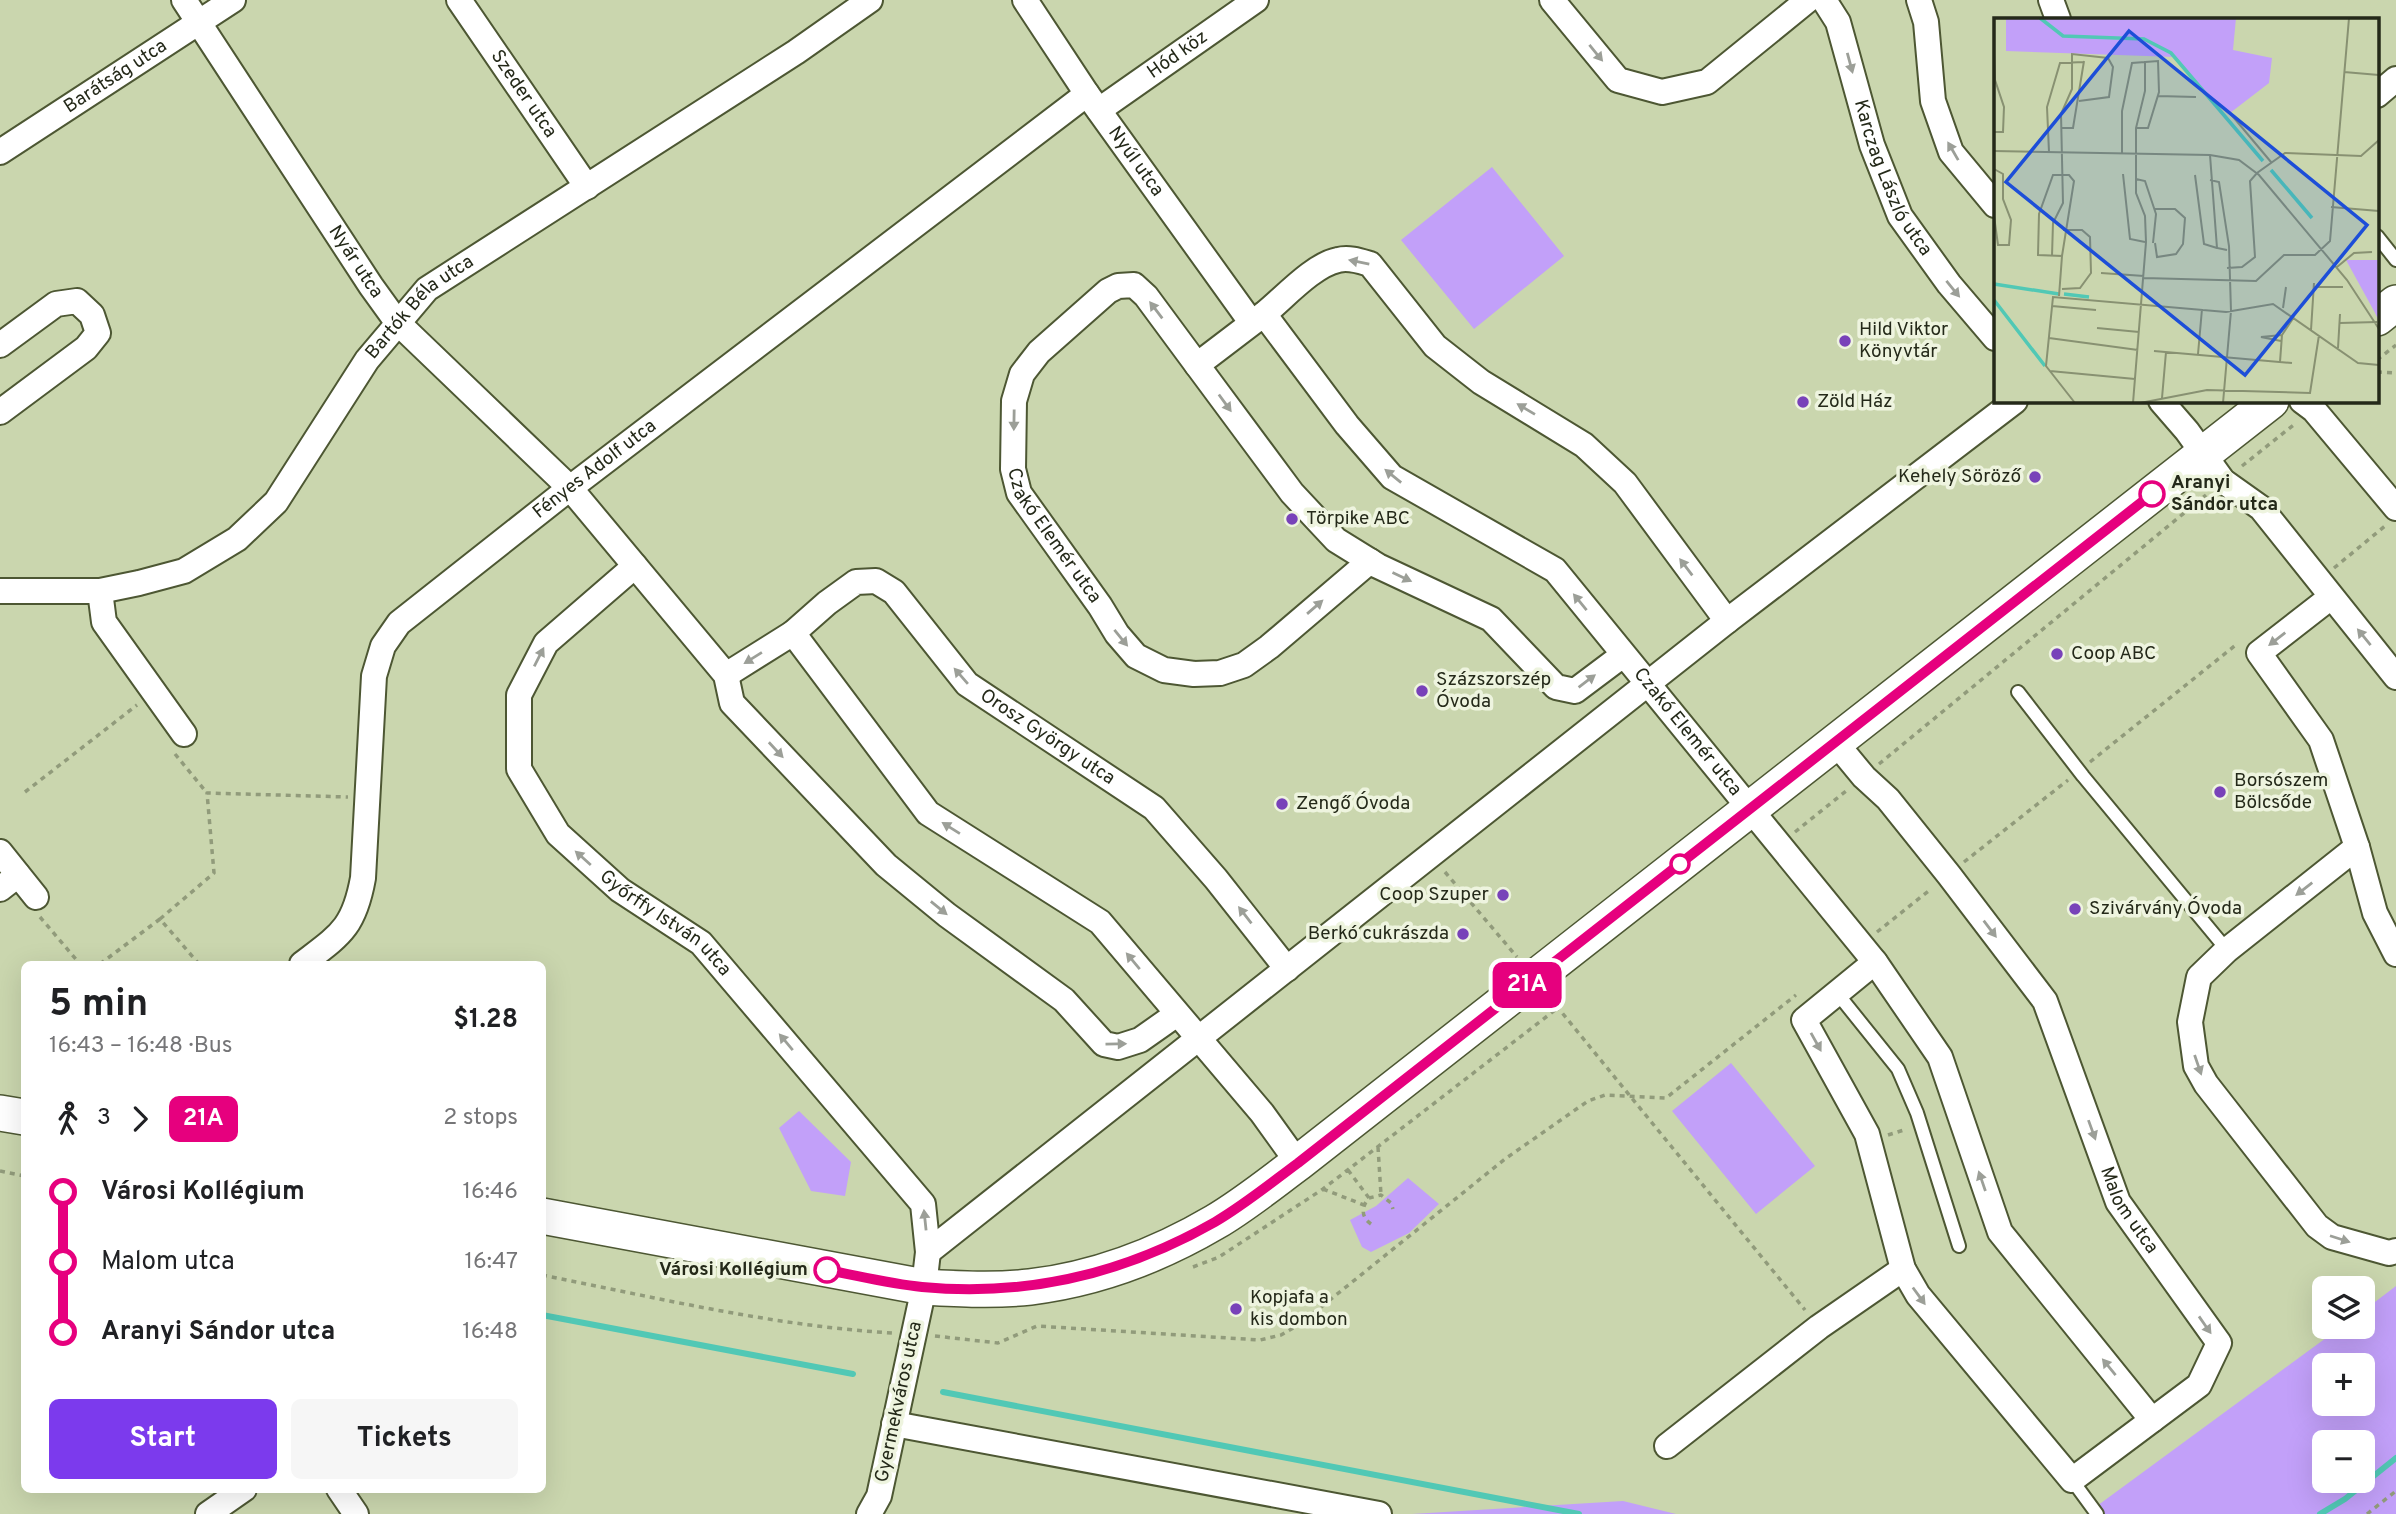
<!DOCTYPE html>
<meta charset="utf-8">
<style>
body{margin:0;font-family:Overpass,sans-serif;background:#f6f6f6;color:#202124;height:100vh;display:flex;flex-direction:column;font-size:26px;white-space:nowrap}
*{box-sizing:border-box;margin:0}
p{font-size:23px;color:#757577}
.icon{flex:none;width:38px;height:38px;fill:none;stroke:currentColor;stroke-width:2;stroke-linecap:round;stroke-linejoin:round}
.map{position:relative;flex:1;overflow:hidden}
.details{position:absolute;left:21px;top:961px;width:525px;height:532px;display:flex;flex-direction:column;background:#fff;border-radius:10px;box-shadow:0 7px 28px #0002}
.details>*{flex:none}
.badge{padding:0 14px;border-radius:10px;font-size:24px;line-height:46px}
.controls{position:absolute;left:2312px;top:1276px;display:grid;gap:14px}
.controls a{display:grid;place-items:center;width:63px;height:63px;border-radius:10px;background:#fff;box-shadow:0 7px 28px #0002;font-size:35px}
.map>.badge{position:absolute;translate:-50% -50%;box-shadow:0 0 0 4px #fff}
.legs{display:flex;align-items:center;gap:10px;height:77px;padding:0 28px;font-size:23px}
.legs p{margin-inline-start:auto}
.headline{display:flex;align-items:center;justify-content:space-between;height:119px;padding:0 28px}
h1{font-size:38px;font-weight:700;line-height:52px}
.primary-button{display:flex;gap:14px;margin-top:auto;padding:14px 28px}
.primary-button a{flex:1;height:80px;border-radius:10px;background:#7c3aed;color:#fff;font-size:28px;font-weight:700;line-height:80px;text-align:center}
.primary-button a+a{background:#f6f6f6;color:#202124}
ul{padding:0 28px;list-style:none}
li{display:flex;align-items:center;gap:24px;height:70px;font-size:26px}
li i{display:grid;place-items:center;width:10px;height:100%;margin:0 9px;background:currentColor}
li i::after{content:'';width:18px;height:18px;margin:-9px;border:5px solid;border-radius:50%;background:#fff}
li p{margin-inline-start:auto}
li:first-child i{background:linear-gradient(#0000 50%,currentColor 0)}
li:last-child i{background:linear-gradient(currentColor 50%,#0000 0)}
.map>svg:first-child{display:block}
.green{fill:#c2a0f9;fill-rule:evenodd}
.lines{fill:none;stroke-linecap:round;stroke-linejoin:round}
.stream{stroke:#51c8b5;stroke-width:6}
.lane-casing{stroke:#4d5733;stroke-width:16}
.street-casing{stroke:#4d5733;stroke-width:28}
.secondary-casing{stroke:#4d5733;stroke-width:38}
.path{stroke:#919b7b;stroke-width:3.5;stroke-dasharray:5 5;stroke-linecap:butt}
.lane{stroke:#fff;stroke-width:12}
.street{stroke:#fff;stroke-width:24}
.secondary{stroke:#fff;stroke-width:35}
.oneway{fill:#9c9f98}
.line-1-casing{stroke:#fff;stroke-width:16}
.line-1{stroke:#e6007e;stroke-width:10}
.poi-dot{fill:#7842b9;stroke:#eef4df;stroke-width:2.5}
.stop-1-dot{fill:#fff;stroke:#e6007e;stroke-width:3.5}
.labels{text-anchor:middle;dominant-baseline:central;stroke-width:7;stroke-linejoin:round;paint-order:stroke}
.street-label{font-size:19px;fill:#242919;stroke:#eef4df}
.poi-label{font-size:19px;fill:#242919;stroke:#eef4df;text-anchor:start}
.stop-label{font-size:19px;font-weight:bold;fill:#242919;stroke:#eef4df;text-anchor:start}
.inset-river{fill:none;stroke:#51c8b5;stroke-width:3.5}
.inset-road{fill:none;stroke:#889172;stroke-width:2}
.view{fill:#1d4ed8;fill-opacity:0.15;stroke:#1d4ed8;stroke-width:3.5}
.inset-edge{fill:none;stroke:#242919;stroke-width:3.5}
</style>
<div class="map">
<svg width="2396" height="1514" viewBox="0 0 2396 1514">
<rect width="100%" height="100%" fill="#cad6ae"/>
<path class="green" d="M1492,167l72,89 -90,73 -73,-89z
M1731,1063l84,103 -59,48 -84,-103z
M799,1111l52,51 -6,34 -34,-5 -32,-63z
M1408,1178l31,26 -30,29 -38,19 -9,-5 -12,-27 26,-14z
M2396,1286v228h-310l255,-187 21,-1 1,-15zM2324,1365h38v39h-38zM2324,1442h38v38h-38z
M1623,1501l53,13h-264z"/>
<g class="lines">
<path class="stream" d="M542,1315l311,59
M943,1392l636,122
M2320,1514l25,-15 51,-41"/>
<g class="lane-casing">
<path id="lane" d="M2377,236l19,24
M2018,692l65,84 144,174
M1837,993l61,76 19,44 42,133
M2072,1480l25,34"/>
</g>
<g class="street-casing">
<g id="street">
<path id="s1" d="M184,0l187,286 26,36 173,166 156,187 6,28 154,162 61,50 117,85 40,44 14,3 22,-7 37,-26"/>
<path id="s2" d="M459,0l128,187"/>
<path id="s3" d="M1025,0l62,94 164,228"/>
<path d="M1552,0l66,80 44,12 45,-10 101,-82"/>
<path id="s4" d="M1824,0l14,22 34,123 28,71 49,68 46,54"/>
<path d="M1919,0l7,22 7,79 18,51 44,53"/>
<path d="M2051,0l7,19"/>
<path d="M2377,95l19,-16"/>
<path id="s5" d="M1099,110l157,-110"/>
<path id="s6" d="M0,152l233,-152"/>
<path d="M1264,314c20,-16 49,-49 74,-54 11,-3 22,1 32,4l65,82 46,36 103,63 41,38 102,138"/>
<path d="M0,345l56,-41 21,-3 15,14 6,18 -12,15 -86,64"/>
<path id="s7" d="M1197,365l-51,-69 -12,-11 -16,1 -10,5 -69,61 -17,22 -8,27 -1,68 6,24 81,113 17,28 19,22 28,14 30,4 26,-1 24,-8 25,-18 101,-86"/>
<path d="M2161,401l26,30 36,50 38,27 135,169"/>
<path d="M2302,401l12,9 82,98"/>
<path id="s8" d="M635,566l-89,77 -27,52v74l39,65 62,56 81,53 222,261 5,48 -4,35 -45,209 -10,18"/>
<path id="s9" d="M0,591h100l39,-8 45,-12 53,-32 39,-37 91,-142 60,-71 369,-237 74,-52"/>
<path d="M100,591l4,31 80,112"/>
<path d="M2331,597l-72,56 62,87 36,107 18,66 21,41"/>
<path id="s10" d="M793,633l34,-30 29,-21 20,-1 18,11 73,92 187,124 62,71 71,90"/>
<path id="s11" d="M1623,655l-48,36 -19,-4 -65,-68 -113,-53 -42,-26 -44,-47 -95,-128 67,-51 83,111 45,52 163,93 320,392 65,95 60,175 152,188"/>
<path d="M726,675l67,-42 135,180 172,109 162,191 36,50"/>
<path id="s12" d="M1835,742l29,35 24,22 61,76 96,126 73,201 101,141 -20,42 -127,95 -154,-185 -15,-26 -36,-135 -63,-114 71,-58"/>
<path d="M2357,847l-130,103 -28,27 -9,45 6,44 10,18 111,142 15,11 57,16 7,-2"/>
<path d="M0,852l36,45"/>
<path d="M0,889l18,-14"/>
<path id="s13" d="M302,964c38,-29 52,-36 61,-86l11,-202 9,-30 16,-23 171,-135 517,-394"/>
<path d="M928,1252l799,-631 288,-220"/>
<path d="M894,1424l485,90"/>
<path d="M1667,1446l152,-119 84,-58"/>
<path d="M339,1489l17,25"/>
<path d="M208,1514l36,-25"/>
</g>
</g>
<g class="secondary-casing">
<path id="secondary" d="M2377,318l19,-15
M0,1113l24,4
M542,1216l382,71c35,2 71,4 106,0 65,-8 129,-32 185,-65 29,-17 56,-39 83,-59l973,-762"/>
</g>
<path class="path" d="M2377,360l19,-15
M2377,372l19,1
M2242,466l54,-43
M2334,568l51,-42
M175,754l32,39
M2090,762l147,-118
M1879,764l327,-269
M25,792l112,-87
M1795,832l51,-41
M1964,862l104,-82
M1445,872l72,85
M40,917l40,47
M160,919l54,-46 -7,-80 141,4
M1877,932l54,-43
M100,964l60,-45 39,45
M1550,998l255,312
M1888,1135l19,-6
M1378,1147l3,48
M1348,1170l21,28
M0,1171l24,5
M1323,1189l41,16
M1371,1224c-10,-7 -10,-17 -2,-26l12,-3 10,8 2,6
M1193,1267l26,-10 104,-68 236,-182
M542,1275c116,23 232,51 350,58
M935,1336l63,7 39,-17 223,14 21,-5 19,-11 205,-165 83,-58 17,-6 61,3 130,-103
M2367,1514l29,-23"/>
<use href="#lane" class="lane"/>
<use href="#street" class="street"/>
<use href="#secondary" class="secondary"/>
</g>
<defs><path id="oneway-solid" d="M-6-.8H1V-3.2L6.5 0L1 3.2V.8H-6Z" transform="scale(1.75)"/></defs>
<g class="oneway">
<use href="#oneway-solid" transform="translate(1596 53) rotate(51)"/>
<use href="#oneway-solid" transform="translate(1850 63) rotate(75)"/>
<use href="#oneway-solid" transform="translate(1953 151) rotate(-120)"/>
<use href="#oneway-solid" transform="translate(1359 262) rotate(-169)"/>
<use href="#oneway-solid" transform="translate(1953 289) rotate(51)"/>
<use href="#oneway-solid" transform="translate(1156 310) rotate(-127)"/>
<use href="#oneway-solid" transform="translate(1225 403) rotate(54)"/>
<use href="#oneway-solid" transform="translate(1526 409) rotate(-149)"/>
<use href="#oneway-solid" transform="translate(1014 420) rotate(91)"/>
<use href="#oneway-solid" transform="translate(1393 476) rotate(-141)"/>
<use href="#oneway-solid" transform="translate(1686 567) rotate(-127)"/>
<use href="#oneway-solid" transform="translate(1402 577) rotate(25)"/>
<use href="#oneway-solid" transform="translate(1580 602) rotate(-129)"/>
<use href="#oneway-solid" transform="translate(1315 607) rotate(-41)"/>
<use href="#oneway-solid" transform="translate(2364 637) rotate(-129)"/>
<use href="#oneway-solid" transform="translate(1121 638) rotate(51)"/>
<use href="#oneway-solid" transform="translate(2277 639) rotate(142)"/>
<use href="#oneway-solid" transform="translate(539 657) rotate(-63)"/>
<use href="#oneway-solid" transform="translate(753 658) rotate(148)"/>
<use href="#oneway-solid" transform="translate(961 676) rotate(-131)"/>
<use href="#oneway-solid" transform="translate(1587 681) rotate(-37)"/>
<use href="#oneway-solid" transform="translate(776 750) rotate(47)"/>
<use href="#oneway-solid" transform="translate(951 828) rotate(-148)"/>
<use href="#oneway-solid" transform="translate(583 858) rotate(-138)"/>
<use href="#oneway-solid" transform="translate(2304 889) rotate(142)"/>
<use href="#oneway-solid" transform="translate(939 908) rotate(39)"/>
<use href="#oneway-solid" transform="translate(1245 915) rotate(-128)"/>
<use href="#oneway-solid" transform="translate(1990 929) rotate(53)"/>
<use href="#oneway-solid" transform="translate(1133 961) rotate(-130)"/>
<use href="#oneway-solid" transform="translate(786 1042) rotate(-130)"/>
<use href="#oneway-solid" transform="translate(1816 1042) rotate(61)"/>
<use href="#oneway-solid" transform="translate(1116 1044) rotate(-1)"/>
<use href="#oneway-solid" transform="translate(2198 1065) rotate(71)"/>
<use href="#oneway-solid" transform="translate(2092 1130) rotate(70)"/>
<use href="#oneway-solid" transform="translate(1982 1181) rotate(-109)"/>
<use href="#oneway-solid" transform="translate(925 1220) rotate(-96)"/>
<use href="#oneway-solid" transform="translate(2340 1239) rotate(18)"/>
<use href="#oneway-solid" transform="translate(1919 1296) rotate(54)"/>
<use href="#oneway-solid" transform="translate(2205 1325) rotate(55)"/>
<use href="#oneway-solid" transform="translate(2109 1367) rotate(-129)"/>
</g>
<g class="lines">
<g class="line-1-casing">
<path id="line-1" d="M827,1270c32,6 63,14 95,17 105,10 202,-13 293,-65 29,-17 56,-39 83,-59l854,-669"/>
</g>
<use href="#line-1" class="line-1"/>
</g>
<g class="poi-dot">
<circle cx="1845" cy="341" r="7"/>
<circle cx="1803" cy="402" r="7"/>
<circle cx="2035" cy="477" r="7"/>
<circle cx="1292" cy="519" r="7"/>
<circle cx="2057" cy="654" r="7"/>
<circle cx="1422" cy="691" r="7"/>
<circle cx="2220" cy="792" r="7"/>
<circle cx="1282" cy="804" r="7"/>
<circle cx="1503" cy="895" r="7"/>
<circle cx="2075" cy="909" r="7"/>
<circle cx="1463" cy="934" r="7"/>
<circle cx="1236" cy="1309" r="7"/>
</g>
<g class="stop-1-dot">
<circle cx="2152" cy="494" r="12"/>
<circle cx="1680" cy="864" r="9"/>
<circle cx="827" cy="1270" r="12"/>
</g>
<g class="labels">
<g class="street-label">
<text stroke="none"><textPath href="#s5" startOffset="96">Hód köz</textPath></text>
<text stroke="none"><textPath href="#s6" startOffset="138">Barátság utca</textPath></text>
<text stroke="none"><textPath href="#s2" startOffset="114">Szeder utca</textPath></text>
<text stroke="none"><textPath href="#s3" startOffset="196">Nyúl utca</textPath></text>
<text stroke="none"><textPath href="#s4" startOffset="192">Karczag László utca</textPath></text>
<text stroke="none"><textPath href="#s1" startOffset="313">Nyár utca</textPath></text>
<text stroke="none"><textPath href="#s9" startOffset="546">Bartók Béla utca</textPath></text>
<text stroke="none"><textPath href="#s13" startOffset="620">Fényes Adolf utca</textPath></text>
<text stroke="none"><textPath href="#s7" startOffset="424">Czakó Elemér utca</textPath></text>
<text stroke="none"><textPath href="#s11" startOffset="1260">Czakó Elemér utca</textPath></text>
<text stroke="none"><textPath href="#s10" startOffset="336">Orosz György utca</textPath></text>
<text stroke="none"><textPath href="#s8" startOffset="466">Győrffy István utca</textPath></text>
<text stroke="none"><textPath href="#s12" startOffset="560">Malom utca</textPath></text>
<text transform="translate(899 1402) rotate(-78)">Gyermekváros utca</text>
</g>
<g class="poi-label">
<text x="1859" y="330">Hild Viktor<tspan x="1859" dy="22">Könyvtár</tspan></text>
<text x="1817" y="402">Zöld Ház</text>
<text x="2021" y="477" text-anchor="end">Kehely Söröző</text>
<text x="1306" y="519">Törpike ABC</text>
<text x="2071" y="654">Coop ABC</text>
<text x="1436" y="680">Százszorszép<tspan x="1436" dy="22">Óvoda</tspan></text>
<text x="2234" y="781">Borsószem<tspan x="2234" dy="22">Bölcsőde</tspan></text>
<text x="1296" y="804">Zengő Óvoda</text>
<text x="1489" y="895" text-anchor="end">Coop Szuper</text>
<text x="2089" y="909">Szivárvány Óvoda</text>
<text x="1449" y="934" text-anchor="end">Berkó cukrászda</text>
<text x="1250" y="1298">Kopjafa a<tspan x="1250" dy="22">kis dombon</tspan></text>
</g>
<g class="stop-label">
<text x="2171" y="483">Aranyi<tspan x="2171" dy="22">Sándor utca</tspan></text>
<text x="808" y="1270" text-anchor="end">Városi Kollégium</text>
</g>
</g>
<g transform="translate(1994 18)">
<rect width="385" height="385" fill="#cad6ae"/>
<path d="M12,0h230l-3,32 39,8 -3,25 -39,30 -26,-18 -29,-38 -169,-6zM352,242h33v61l-5,-10z" fill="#c2a0f9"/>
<path class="inset-river" d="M46,0l23,18 81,3 27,14 92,108M277,152l41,48M0,266l65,10M70,276l25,3M0,282l51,66"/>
<path class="inset-road" d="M0,35l1,27 9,27 -1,25h-9M350,54l35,3M164,78l38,1M235,94l42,50M67,110h12l11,-67M0,133l216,4 29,5 20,15 88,105 32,49M55,134l-2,-45 13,-44 24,-1M128,136v-43l10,-48 26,-2 1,31 -11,36h-12M216,137l7,93 10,2M0,151l9,5v25l8,21 -2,25h-11l-4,-29M129,156l7,65 15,3M201,157l9,69 13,4M142,161l9,2 11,33 -3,29M216,162l9,2 10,64 2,65 -8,92M337,189l48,4M160,191h21l10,9 -2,26 -7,10 -19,3 -2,-14M58,238l1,-33 10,-20 -2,-89 11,-25v-35l36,4 5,9 -4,30 -30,4M343,249l17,-14 18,-1M233,250l15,-1 13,-10 -5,-76 7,-8 28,-20 76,3 18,-16M107,255l43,3M150,260l112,3 28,-26h31l15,-14 19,-223M320,269h29M68,271l18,-1 11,-15 -1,-36 -8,-7h-19M65,278l3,-40 -24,-1 1,-41 14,-39h16l5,6 -12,75M58,288l44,4M289,290l3,-21M346,305l37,-1M103,310l42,4M317,312l3,-47M55,320l89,12M287,323l-20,-4 21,-2M344,330l2,-34M160,333l138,12M204,336l4,-45M286,344l2,-27 12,-18M56,353l85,8M168,380l4,-46M81,385l-29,-37 7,-69 173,15 47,-8 85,59 21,2M139,385l13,-161 -1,-26 -9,-23v-65l9,-37v-30M146,385l67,-13 103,3 9,-58"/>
<path class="view" d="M135,13l238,194 -122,150 -239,-193z"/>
<rect width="385" height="385" class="inset-edge"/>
</g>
</svg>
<div class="controls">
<a><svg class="icon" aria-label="layers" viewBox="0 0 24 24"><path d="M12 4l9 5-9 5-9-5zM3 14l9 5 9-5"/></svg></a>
<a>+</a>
<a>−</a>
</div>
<b class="badge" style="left:1527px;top:985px;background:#e6007e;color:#fff">21A</b>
<section class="details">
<div class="headline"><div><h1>5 min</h1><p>16:43 – 16:48 · Bus</p></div><b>$1.28</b></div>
<div class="legs"><svg class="icon" aria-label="walk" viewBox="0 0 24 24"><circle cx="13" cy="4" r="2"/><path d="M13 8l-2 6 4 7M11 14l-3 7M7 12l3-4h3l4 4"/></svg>3<svg class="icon" aria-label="forward" viewBox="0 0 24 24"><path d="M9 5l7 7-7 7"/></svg><b class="badge" style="background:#e6007e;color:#fff">21A</b><p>2 stops</p></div>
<ul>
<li><i style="color:#e6007e"></i><b>Városi Kollégium</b><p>16:46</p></li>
<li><i style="color:#e6007e"></i><span>Malom utca</span><p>16:47</p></li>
<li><i style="color:#e6007e"></i><b>Aranyi Sándor utca</b><p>16:48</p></li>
</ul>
<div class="primary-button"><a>Start</a><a>Tickets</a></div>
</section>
</div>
